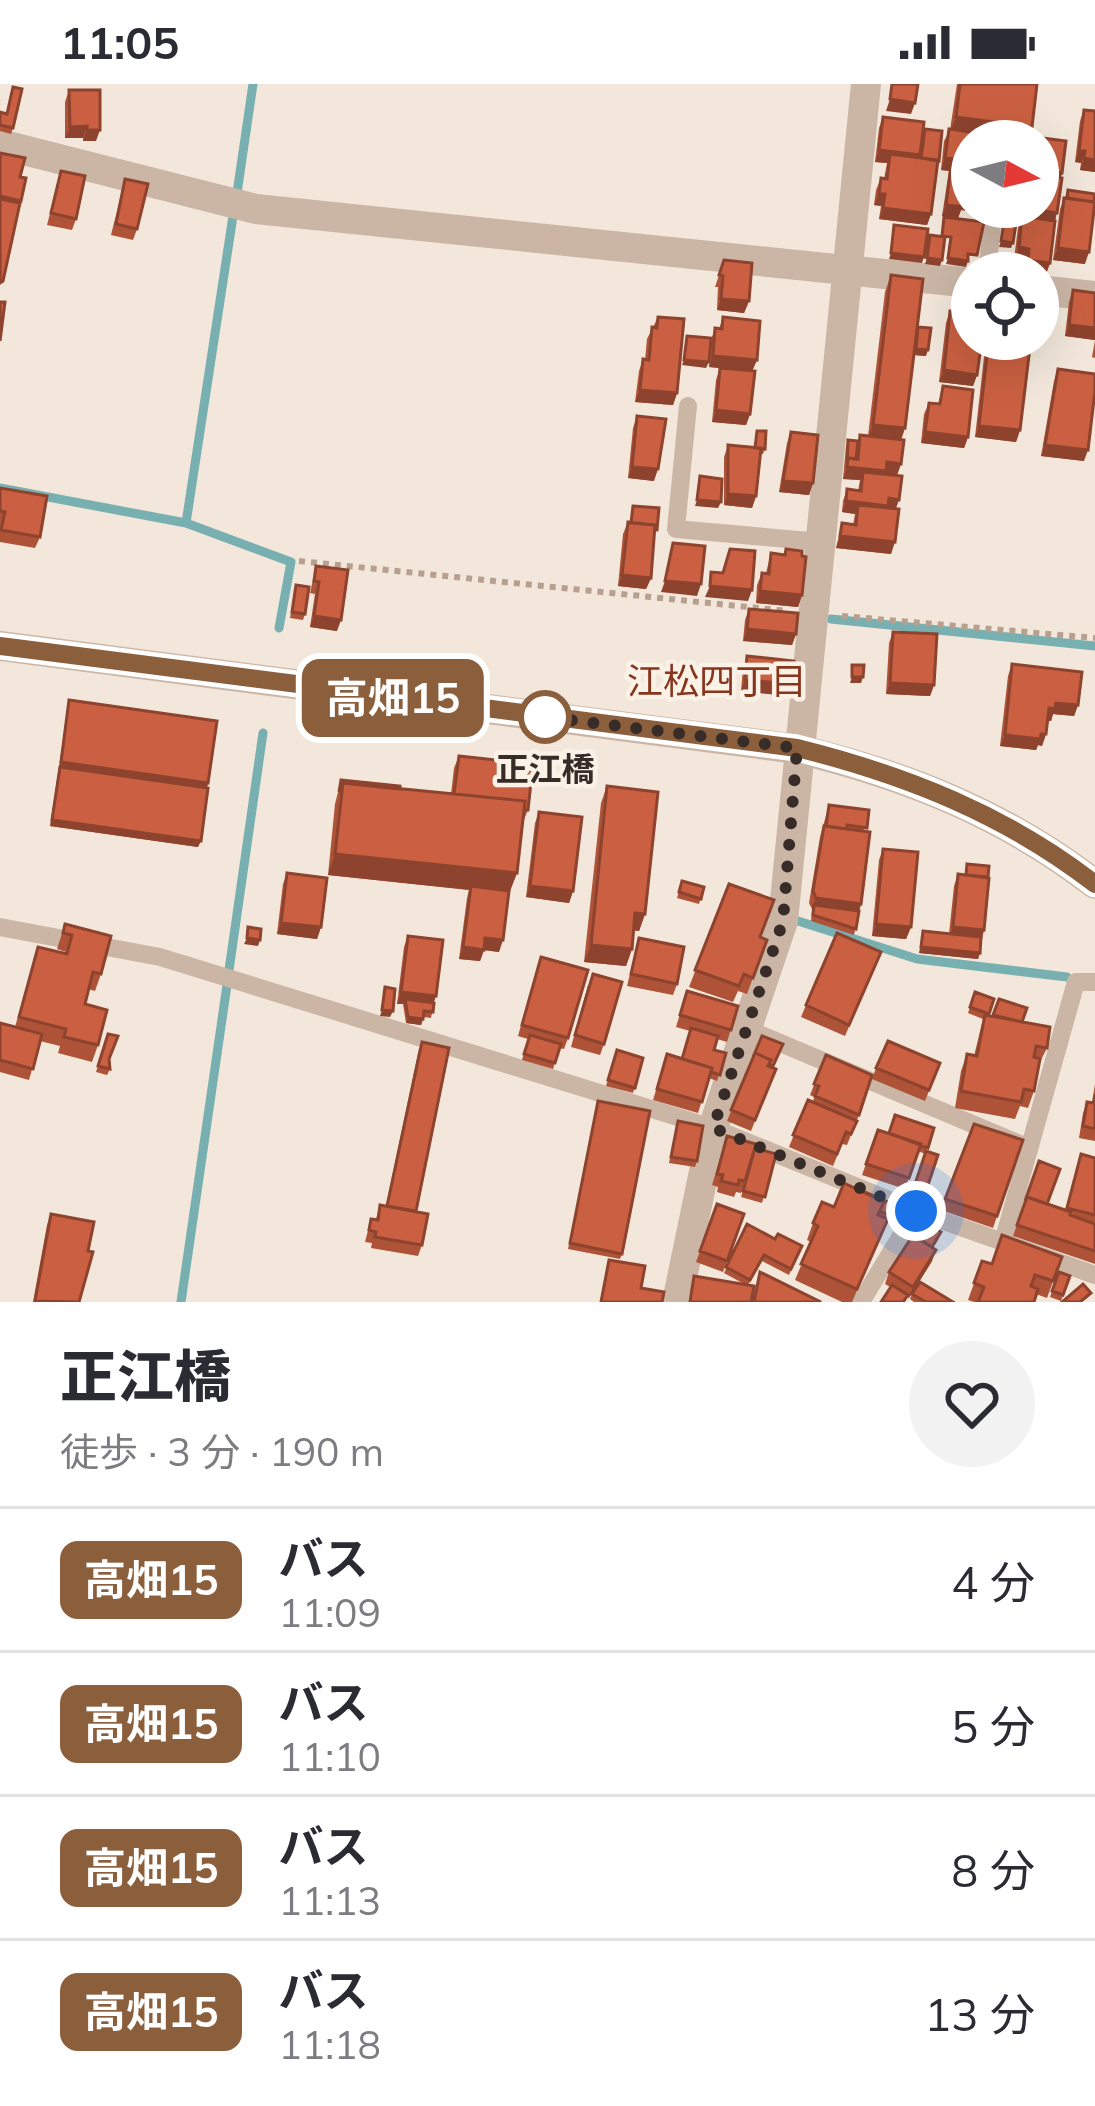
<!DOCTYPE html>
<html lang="ja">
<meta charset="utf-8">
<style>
body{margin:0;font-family:Mulish,"Noto Sans JP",sans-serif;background:#f2f2f3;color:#2b2b33;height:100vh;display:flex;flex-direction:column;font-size:45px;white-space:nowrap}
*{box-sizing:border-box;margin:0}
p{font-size:39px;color:#7c7c81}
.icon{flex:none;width:66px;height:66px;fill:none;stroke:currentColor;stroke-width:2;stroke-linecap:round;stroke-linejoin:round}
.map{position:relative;height:1218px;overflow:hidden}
.sheet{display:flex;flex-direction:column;background:#fff;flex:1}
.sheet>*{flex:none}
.badge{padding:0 24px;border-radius:18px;font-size:42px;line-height:78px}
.needle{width:78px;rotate:97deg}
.tools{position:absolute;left:951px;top:36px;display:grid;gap:24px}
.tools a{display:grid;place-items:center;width:108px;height:108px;border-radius:50%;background:#fff;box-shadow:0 12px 48px #0002;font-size:60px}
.you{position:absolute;width:60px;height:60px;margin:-30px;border:9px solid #fff;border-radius:50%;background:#1a73e8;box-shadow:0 0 0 18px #1a73e833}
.map>.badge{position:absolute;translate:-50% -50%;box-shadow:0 0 0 6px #fff}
.round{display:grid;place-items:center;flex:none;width:126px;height:126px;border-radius:63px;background:#f2f2f3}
.summary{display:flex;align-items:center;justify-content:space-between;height:204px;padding:0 60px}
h1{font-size:57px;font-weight:800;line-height:90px}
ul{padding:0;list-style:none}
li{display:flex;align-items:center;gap:36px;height:144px;padding:0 60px;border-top:3px solid #e1e1e2}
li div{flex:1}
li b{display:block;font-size:45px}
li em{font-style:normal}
li .badge{min-width:132px;font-weight:700;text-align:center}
.status{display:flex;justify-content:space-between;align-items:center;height:84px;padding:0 60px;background:#fff;direction:ltr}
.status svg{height:33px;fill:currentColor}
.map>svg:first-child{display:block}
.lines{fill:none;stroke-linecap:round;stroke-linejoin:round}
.stream{stroke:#78afb1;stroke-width:9}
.path{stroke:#b7a090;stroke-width:6;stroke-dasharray:6 6;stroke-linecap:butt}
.service{stroke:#cbb6a6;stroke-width:18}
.minor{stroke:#cbb6a6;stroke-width:30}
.tertiary{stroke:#cbb6a6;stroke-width:30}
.wall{fill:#ae5338}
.shaded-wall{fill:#8d432e}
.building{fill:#ca6041;stroke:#8d432e;stroke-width:3}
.line-casing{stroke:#fff;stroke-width:27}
.line{stroke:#8b5e3c;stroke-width:18}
.walk{stroke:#372c27;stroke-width:12;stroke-dasharray:0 21.6}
.stop-dot{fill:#fff;stroke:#8b5e3c;stroke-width:6}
.labels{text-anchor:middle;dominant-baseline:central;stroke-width:9;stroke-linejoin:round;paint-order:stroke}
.stop-label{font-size:33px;font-weight:bold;fill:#372c27;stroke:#faf1e7}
.neighbourhood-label{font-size:36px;fill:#88351d;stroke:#faf1e7}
</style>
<div class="status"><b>11:05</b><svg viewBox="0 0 49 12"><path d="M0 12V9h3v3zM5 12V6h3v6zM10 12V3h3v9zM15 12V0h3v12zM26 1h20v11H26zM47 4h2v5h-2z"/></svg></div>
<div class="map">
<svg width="1095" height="1218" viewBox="0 0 1095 1218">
<rect width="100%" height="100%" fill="#f2e7da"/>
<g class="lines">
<path class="stream" d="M237,109l16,-109
M0,404l186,35 105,39 -12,66
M186,439l47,-307
M831,535l264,27
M798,837l119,38 150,18
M229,886l34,-237
M181,1218l46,-317"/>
<path class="path" d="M299,477l488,50
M842,532l253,22"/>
<path class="service" d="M987,189l7,-66
M688,322l-12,123 145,13
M0,843l160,30 553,171 203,83 179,64
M745,944l284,120
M1003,1158l73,-260h19
M861,1218l55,-91"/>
<path class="minor" d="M0,60l256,65 716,74
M1038,206l57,6
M677,1218l36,-174 70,-207 83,-837"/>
<path class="tertiary" d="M0,562l797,103c109,26 209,66 298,135"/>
</g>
<path class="wall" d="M957,0h80l-5,43 -3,9 37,5 -16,122 -4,11 -22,-2 1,-12 -11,-1 4,-31 4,-12 11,2 1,-4 -14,-3v-4h18v-66l-46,-2v2h-20v62l-4,8 -7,-1 -3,8 -16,-2 7,-45 -8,-1 3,-29 6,-11z
M69,6l27,51h-13v-3h-18v-36z
M1084,26l11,1v61l-15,-2 1,-7 -6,-1 5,-41z
M0,28l6,2 7,14 -2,6 -11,-3z
M883,33l36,41 4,-23 14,32 -6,47 -4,11 -48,-6 2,-13 -7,-1 2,-15 5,-12 3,1 3,-16 -12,-1 4,-34z
M61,87l15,48 -4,11 -25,-5z
M125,95l12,50 -4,11 -22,-5z
M1068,106l17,74 -32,-4 7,-51z
M724,176l25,41 -5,12 -27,-3 1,-23h-3z
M891,191l35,81 -12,-1 -9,73 -4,12v24l-4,11 -6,79 -55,-6 6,-25 11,2 2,-11 -13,-2 1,-11 4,-12 11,2 2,-11 -17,-1 3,-33 2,-6 10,3 2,-8 8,1 17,-144z
M1073,206l22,3v65l-3,-1 3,-17 -30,-4 4,-34z
M950,227l27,64 -4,11 -34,-4 7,-59z
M658,233l19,76 -4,12 -38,-3 4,-31 4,-12 2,1 2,-21z
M723,233l34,43 -5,11 -2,43 -4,11 -34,-3 4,-42 4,-12 -11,-1 2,-27 4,-12 4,1z
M988,262l8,1 24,83 -4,12 -41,-5 9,-80z
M1058,285l26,92 -43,-5 13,-75z
M943,302l25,51 -4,11 -43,-5 3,-29 5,-11 9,1z
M637,332l17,65 -26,-3 5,-50z
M757,347l8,18 -2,5h-2l-5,42 -4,12 -28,-3v-48l4,-12 26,3z
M791,348l22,51 -4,12 -30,-3 8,-49z
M0,404l40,49 -5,11 -35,-6z
M633,422l21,30 -3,42 -5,11 -28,-3 5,-52 5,-12 2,1z
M786,465l16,46 -4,12 -42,-4 1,-18 5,-12h4l5,-20 13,1z
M316,482l21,65 -27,-4 5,-33 -5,-1z
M296,501l9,29 -2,6 -13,-2z
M749,525l47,25 -4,11 -49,-4 2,-21z
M893,548l41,53 -4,11 -44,-2 3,-51z
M747,572l41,40 -47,-5 2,-23z
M1012,580l66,41 -4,11 -21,-2 -2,7 -3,-1 -2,14 -4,12 -4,-1 -2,5 -36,-4 8,-70z
M69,616l139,83 -10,64 -148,-21z
M459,672l69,54 -5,12 -6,51 -9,21 -9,58 -15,-2 -4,11 -21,-2 8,-61 2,-8 -141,-15 7,-71 6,-24 110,14 3,-26z
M607,702l38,128 -6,17 -5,-1 -2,19 -6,17 -42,-4 17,-159z
M829,721l37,26 -5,73 -7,31 -43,-14 1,-12 -3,-6 11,-66z
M539,728l34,79 -4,12 -43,-6 9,-74z
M883,765l28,78 -5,12 -34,-3 7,-76z
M967,780l17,66 -6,29 -59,-6 4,-22 26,3 5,-48 4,-12 7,1z
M287,789l34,54 -4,12 -40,-5 6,-50z
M682,797l22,6 -5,17 -22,-6z
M729,800l31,53 7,3 -20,54 -9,-3 -5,11 -44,-15z
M65,840l36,50 -6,17 -7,-2 -3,15 13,41 -6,17 -34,-9 2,-7 -20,-5 -11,39 -29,-8v-49l15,4 23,-80 28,7v-2l-9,-3z
M408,852l26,67 -3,15 -7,-1 -3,8 -15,-2 -3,-19h-6l7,-57z
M639,854l38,46 -4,11 -46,-9z
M881,868l-36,84 -44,-19 5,-12z
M537,884l31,70 -4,11 -5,-1 -6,21 -31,-9 6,-21 -10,-3z
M588,901l16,59 -4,11 -29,-8z
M687,907l51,15 -11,36 -10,-3 -3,11 12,3 -9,28 -8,-3 -11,35 -45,-13 14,-46 15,5 8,-28 -14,-4z
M975,908l19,7 -5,17 33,6 25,26 -8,16 -5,27 -6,17 -8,-2 -5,13 -60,-11 6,-37 6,-17 7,2 9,-37 -15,-6z
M108,950l2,35 -3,6 -11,-3z
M762,952l11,32 3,1 -25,62 -24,-10z
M419,964l-3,163 6,34 -4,11 -47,-8 1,-5 -7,-1 6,-23h5l4,-14 6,1z
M617,966l26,8 -10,35 -27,-7z
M826,971l33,60 -12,30 -5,-1 -9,22 -44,-19 19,-47 5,2 1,-5 -4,-2z
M940,979l-15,38 -53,-22 4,-11z
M1095,1000v57l-16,-3 4,-25 4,-11h5z
M598,1017l24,153 -2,5 -52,-10z
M678,1037l19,40 -2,6 -26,-4z
M974,1040l49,16 -30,88 -52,-18z
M934,1044l-8,23 12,4 -16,45 -11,-4 14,-42 -7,-3 -13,38 -43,-14 16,-45 11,3z
M727,1052l18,45 -4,12 -5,-1 -2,5 -17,-5 1,-5 -6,-2z
M755,1064l21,6 -14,49 -21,-6z
M1081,1070l14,4v106l-82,-28 26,-75 8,43 18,6z
M717,1120l27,10 -21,58 -27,-10z
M895,1121l-43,97h-10l-47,-22 16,-38 -4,-2 6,-17 21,-16z
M51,1130l28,88h-46l14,-77z
M747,1140l28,15 27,7 -13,29 -27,-14 -14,24 3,17h-62l5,-26 52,9 -22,-12z
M939,1154l-6,10 -1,13 -23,37 -2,-1 -2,5h-24l9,-15 -5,-3 4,-12z
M1062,1173l-15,41 -11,-4 -2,8h-60l-6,-2 14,-39 10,3z
M1059,1188l11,4 -9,25 -11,-4z
M912,1210l41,8h-39l-4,-3z"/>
<path class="shaded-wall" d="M890,15l25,4 -4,11 -25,-3z
M956,33l76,10 -5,14 -23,-8 -2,8 -53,-7z
M87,42l-4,12h-18l5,-11z
M87,46h13l-4,11h-13z
M879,66l41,5 -4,11 -26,-12 -3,9 -12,-1z
M1079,67h6l-4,12 -6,-1z
M945,74l27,3v12l-31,-3z
M1084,74l11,2v12l-15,-2z
M1038,86l24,3 -4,12 -20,-3z
M972,109v10l-4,8 -7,-1 -3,8 -16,-2 4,-11 18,-6z
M879,110h6l-4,12 -7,-1z
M883,124l48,6 -4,11 -48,-6z
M1037,126l20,3 -4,11 -20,-2z
M1001,157l12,2 -2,5 -12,-1z
M1019,163l10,2 -4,11 -11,-1z
M1058,164l31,4 -4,12 -32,-4z
M891,169l33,4 -2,6 -33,-4z
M927,174l15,2 -2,6 -15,-2z
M948,174l20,3 -2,6 -20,-3z
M1028,176l22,3 -4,11 -22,-2z
M721,215l28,2 -5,12 -27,-3z
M1069,241l26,3v12l-30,-4z
M916,265l12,1 -2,6 -12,-1z
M713,272l44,4 -5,11 -43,-4z
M684,276l25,2 -3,6 -24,-3z
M944,286l33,5 -4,11 -34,-4z
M640,306l37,3 -4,12 -38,-3z
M716,326l34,4 -4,11 -34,-3z
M873,341l32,3 -6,17 -32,-4z
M979,342l41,4 -4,12 -41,-5z
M925,348l43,5 -4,11 -43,-5z
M1045,361l43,5 -4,11 -43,-5z
M887,378l14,2 -4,11 -34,-3 -3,8 -17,-1 4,-12z
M632,383l26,2 -4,12 -26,-3z
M783,397l30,2 -4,12 -30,-3z
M728,410l28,2 -4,12 -28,-3z
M889,414l10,2 -4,11 -37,-6 -3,9 -13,-2 4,-11z
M697,416l24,2 -3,6 -23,-2z
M840,452l55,6 -4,12 -55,-6z
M622,491l29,3 -5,11 -28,-3z
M665,497l36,3 -4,12 -36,-4z
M710,502l42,4 -4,11 -43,-4z
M760,507l42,4 -4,12 -42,-4z
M314,532l27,4 -4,11 -27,-4z
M747,545l49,5 -4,11 -49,-4z
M852,593h11l-2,6h-11z
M745,596l47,4 -4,12 -47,-5z
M890,599l44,2 -4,11 -44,-2z
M1056,619l22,2 -4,11 -21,-2 -2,7 -6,-1 4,-12z
M1046,650l-4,12 -4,-1 -2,5 -36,-4 5,-11z
M61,678l147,21 -2,6 -147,-21z
M52,736l149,21 -3,6 -148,-21z
M335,770l182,19 -8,21 -181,-19z
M530,802l43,5 -4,12 -43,-6z
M816,814l45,6 -4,11 -45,-6z
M635,829l10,1 -6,17 -10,-1z
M281,839l40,4 -4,12 -40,-5z
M876,840l35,3 -5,12 -34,-3z
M953,843l31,3 -4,11 -31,-3z
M247,854l13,2 -2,6 -14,-2z
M485,854l18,2 -4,12 -15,-2 -4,11 -21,-2 4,-12z
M591,861l41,4 -6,17 -42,-4z
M921,863l59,6 -2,6 -59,-6z
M401,908l35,4 -4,12 -27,-9 -2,5h-6z
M382,926l11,1 -3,6 -10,-1z
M408,933l15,2 -2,6 -15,-2z
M936,1166l-4,11 -23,37 4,-11z"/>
<path class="building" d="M892,0h26l-3,19 -25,-4z
M960,0h77l-5,43 -76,-10z
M13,3l9,2 -9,39 -13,-3v-13l7,2z
M69,6h31v40h-13v-4l-17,1z
M1084,26l11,1v49l-11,-2 1,-7h-6z
M883,33l41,5 -4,33 -41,-5z
M925,45l17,2 -3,30 -18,-3z
M949,45l44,6 -1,6h-20v20l-27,-3z
M1004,49l62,8 -4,32 -24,-3v-29h-34z
M0,69l25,5 -5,19 6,1 -5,23 -21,-5z
M890,70l48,6 -7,54 -48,-6 2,-14h-6l2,-16 6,1z
M951,82l21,3v31l-8,-1 -1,8 -17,-2z
M61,87l24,5 -9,43 -25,-6z
M1038,91l24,3 -5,35 -20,-3z
M125,95l23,5 -11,45 -21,-5z
M1068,106l27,4 -1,8 -27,-4z
M1064,114l31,4 -6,50 -31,-4z
M0,115l20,4 -17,78 -3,2z
M1022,132l33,5 -5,42 -22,-3 1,-11 -10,-2z
M944,133l40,5 -7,33 -9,-1v7l-20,-3 3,-21 -9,-1z
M1004,138l12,1 -3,20 -12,-2z
M894,141l34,4 -4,28 -33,-4z
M930,151l15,2 -3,23 -15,-2z
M724,176l28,3 -3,38 -28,-2 2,-23 -4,-1z
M891,191l32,4 -18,149 -32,-3z
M1073,206l22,3v35l-26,-3z
M0,218h5l-5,39z
M950,227l22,3v25h10l-5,36 -33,-5z
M658,233l26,2 -7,74 -37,-3 3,-31 6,1 3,-33 5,1z
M723,233l37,4 -3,39 -44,-4 2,-28 7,1z
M918,243l13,1 -3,22 -12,-1z
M687,252l24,2 -2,24 -25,-2z
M997,260l33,3 -10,83 -41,-4 9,-80 9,1z
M720,284l35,3 -5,43 -34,-4z
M1058,285l37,5v17l-7,59 -43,-5z
M943,302l30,4 -5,47 -43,-5 4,-29 11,1z
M637,332l29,3 -8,50 -26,-2z
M757,347h9l-1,18 -10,-1z
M791,348l27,3 -5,48 -30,-2z
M860,351l44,5 -3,24 -14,-2 -1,9 -39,-4 1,-9 10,1z
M848,356l10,1 -2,18 -8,-1 -1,5z
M728,361l33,3 -5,48 -28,-2z
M863,388l39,4 -3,24 -10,-2 -1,8 -42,-5 1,-12 14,2z
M700,392l22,3 -1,23 -24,-2z
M0,404l47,8 -7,41 -39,-7 4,-18 -5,-1z
M858,421l41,4 -4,33 -55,-6 2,-13 14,2z
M633,422l26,2 -2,22h-2v-5l-24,-2z
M628,438l27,3 -4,53 -29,-3z
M673,459l32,3 -4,38 -36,-3z
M730,465l25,2 -3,39 -42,-4 1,-14 12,1z
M786,465l16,2v5l4,1 -4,38 -42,-4 2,-18 7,1 2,-21 14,2z
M316,482l32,4 -7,50 -27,-4 5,-34 -5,-1z
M296,501l13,2 -4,27 -13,-2z
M749,525l49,4 -2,21 -49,-5z
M893,548l44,2 -3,51 -44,-2z
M747,572l47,5 -2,23 -47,-4z
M1012,580l70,8 -4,33 -22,-2 -1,6 -6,-1 -3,26h-5l-1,5 -35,-4z
M852,581h12l-1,12h-11z
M69,616l148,21 -9,62 -147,-21z
M459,672l74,8 -5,46h-4l1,-9 -71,-7z
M60,683l148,21 -7,53 -149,-21z
M341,696l59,6v3l-57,-6 -4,9z
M343,699l182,18 -8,72 -182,-19z
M607,702l51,6 -13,122 -10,-1 -3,36 -41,-4z
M829,721l40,5 -2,18 -20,-3v4l-21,-3z
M539,728l43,5 -9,74 -43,-5z
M824,742l46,6 -9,72 -45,-6 -3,-7z
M883,765l35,3 -7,75 -35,-3z
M967,780l22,2 -1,11 -22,-2z
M287,789l40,5 -6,49 -40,-4z
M958,790l31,4 -5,52 -31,-3z
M682,797l22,6 -3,12 -22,-7z
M729,800l45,16 -14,37 7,3 -14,38 -9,-4 -5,12 -44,-16z
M471,802l38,5 -6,49 -18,-2 -1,12 -21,-3z
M814,821l45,6 -3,18 -43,-14z
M65,840l46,12 -10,38 -8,-2 -8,32 22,6 -9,35 -34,-8 2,-8 -47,-12 19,-70 29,7 5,-19 -9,-2z
M248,843l13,2 -1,11 -13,-2z
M923,847l58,6 -1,16 -59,-6z
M837,849l44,19 -32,73 -43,-20z
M408,852l35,4 -7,56 -35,-4z
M639,854l45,9 -7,37 -46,-10z
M541,873l47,13 -20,68 -46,-13z
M593,890l29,8 -18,62 -29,-9z
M385,903l10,2 -2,22 -11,-1z
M687,907l51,15 -7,24 -51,-15z
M975,908l19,7 -5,15 -19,-7z
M405,915l29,4 -1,9 -9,-1 -1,8 -15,-2z
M999,915l28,9 -5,14 -29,-7z
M985,931l65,12 -3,21 -11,-2 -2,11 6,2 -6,32 -10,-2 -3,13 -60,-11 6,-37 10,2z
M0,939l42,11 -9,35 -33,-9z
M691,944l27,8 -4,14 12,3 -6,22 -9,-3 1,-4 -30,-9z
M108,950l10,2 -9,23 1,10 -12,-3z
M530,951l31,9 -6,19 -31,-9z
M762,952l21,8 -10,22 -4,-2 2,-4 -16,-7 -2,4z
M888,957l52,22 -11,27 -53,-22z
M422,958l27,6 -33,163 -29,-5z
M617,966l26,8 -8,30 -27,-8z
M755,969l16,7 -3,6 8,3 -21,51 -24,-10z
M667,970l45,14 -10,34 -45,-13z
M826,971l46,20 -13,40 -44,-19 4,-10 -5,-2z
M1095,1011v34l-12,-3 4,-24 7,1z
M808,1016l49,21 -6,13 -5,-2 -9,22 -44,-19z
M598,1017l52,10 -28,143 -52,-11z
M895,1031l39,13 -6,20 -39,-15z
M678,1037l25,5 -6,35 -26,-4z
M974,1040l49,16 -26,76 -52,-17z
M878,1046l43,14 -12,34 -43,-14z
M727,1052l29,8 -11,37 -6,-1 -1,5 -17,-4 2,-6 -6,-1z
M755,1064l21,6 -11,43 -22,-6z
M926,1067l12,4 -13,39 -12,-4z
M1081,1070l14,4v57l-28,-7z
M1039,1077l21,8 -13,35 -20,-7 -2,4z
M844,1099l40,19 -6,13 10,4 -31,70 -56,-25 17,-38 -5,-3 9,-21 12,5z
M860,1106l35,15 -4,11 -11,-5 4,-9z
M1027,1113l44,15 -1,3 25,9v27l-78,-26z
M717,1120l27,10 -17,47 -27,-10z
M380,1121l48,9 -6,31 -47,-8 1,-5 -7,-2 2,-11 7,1z
M51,1130l43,8 -6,29 5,1 -14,50 -44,-1z
M923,1137l18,11 -9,15 -18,-11z
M747,1140l28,15 3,-5 24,12 -11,23 -27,-14 -14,25 -24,-13z
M913,1151l23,15 -23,37 -24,-15z
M1002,1151l60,22 -9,24 -18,-6 -4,11 7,3 -4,13h-56l6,-15 -10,-4 8,-22 10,3z
M609,1176l36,6 -4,22 23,4 -2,10h-61z
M760,1188l61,30h-67z
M1059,1188l11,4 -7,19 -11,-4z
M694,1192l60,10 -3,16h-61z
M920,1198l33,20h-27l-14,-8z
M1083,1200l8,9 -11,9h-18z
M892,1201l16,10 -5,7h-22z"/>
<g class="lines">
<g class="line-casing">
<path id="line" d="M0,562l797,102c109,27 209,67 298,136"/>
</g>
<use href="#line" class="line"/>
<path class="walk" d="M545,633l-8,-1 260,32 -14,173 -70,207 203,83"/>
</g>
<circle class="stop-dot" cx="545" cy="633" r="24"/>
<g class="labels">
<g class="stop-label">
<text x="545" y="684">正江橋</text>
</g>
<g class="neighbourhood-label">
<text x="717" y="596">江松四丁目</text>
</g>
</g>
</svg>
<div class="tools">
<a><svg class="needle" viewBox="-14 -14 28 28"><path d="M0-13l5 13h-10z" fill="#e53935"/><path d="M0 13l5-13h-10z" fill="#7c7c81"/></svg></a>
<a><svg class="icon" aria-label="locate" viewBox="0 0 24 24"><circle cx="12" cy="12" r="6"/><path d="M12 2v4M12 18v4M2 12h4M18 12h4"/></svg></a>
</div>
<div class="you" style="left:916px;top:1127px"></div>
<b class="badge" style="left:393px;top:614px;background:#8b5e3c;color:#fff">高畑15</b>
</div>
<section class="sheet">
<div class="summary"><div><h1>正江橋</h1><p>徒歩 · 3 分 · 190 m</p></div><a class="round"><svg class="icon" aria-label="heart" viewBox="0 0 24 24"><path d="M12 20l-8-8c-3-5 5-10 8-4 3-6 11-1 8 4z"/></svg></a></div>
<ul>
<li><span class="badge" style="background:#8b5e3c;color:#fff">高畑15</span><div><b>バス</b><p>11:09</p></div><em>4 分</em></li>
<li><span class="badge" style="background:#8b5e3c;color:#fff">高畑15</span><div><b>バス</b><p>11:10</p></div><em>5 分</em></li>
<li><span class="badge" style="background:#8b5e3c;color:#fff">高畑15</span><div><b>バス</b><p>11:13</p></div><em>8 分</em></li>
<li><span class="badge" style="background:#8b5e3c;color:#fff">高畑15</span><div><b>バス</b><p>11:18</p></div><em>13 分</em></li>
</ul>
</section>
